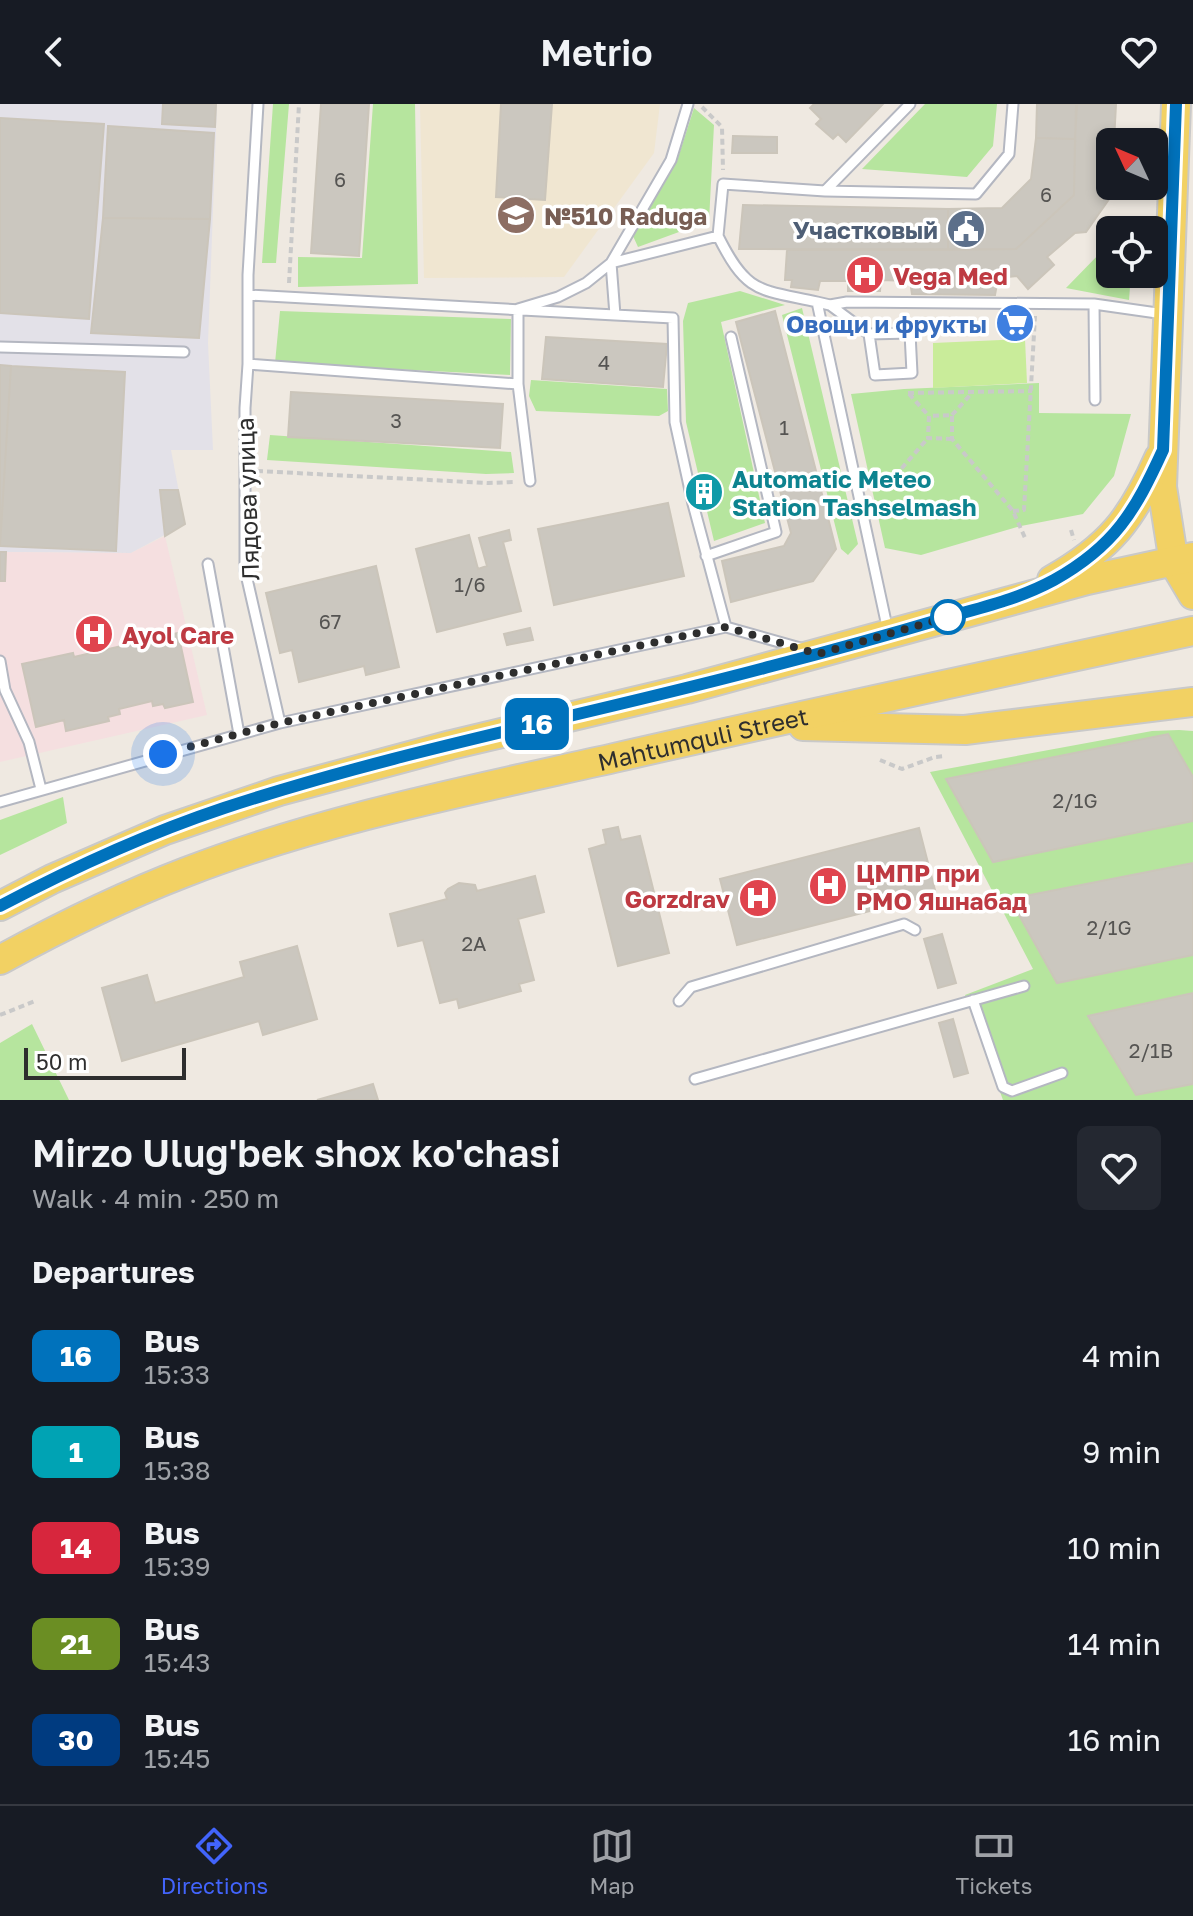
<!DOCTYPE html>
<meta charset="utf-8">
<style>
body{margin:0;font-family:"Golos Text",sans-serif;background:#242831;color:#f1f3f6;height:100vh;display:flex;flex-direction:column;font-size:30px;white-space:nowrap}
*{box-sizing:border-box;margin:0}
p{font-size:26px;color:#9ea1a6}
.icon{flex:none;width:44px;height:44px;fill:none;stroke:currentColor;stroke-width:2;stroke-linecap:round;stroke-linejoin:round}
.map{position:relative;height:996px;overflow:hidden}
.side{display:flex;flex-direction:column;background:#171b24;flex:1}
.side>*{flex:none}
.badge{padding:0 16px;border-radius:12px;font-size:28px;line-height:52px}
.needle{width:52px;rotate:314deg}
.tools{position:absolute;left:1096px;top:24px;display:grid;gap:16px}
.tools a{display:grid;place-items:center;width:72px;height:72px;border-radius:12px;background:#171b24;box-shadow:0 4px 12px #0003;font-size:40px}
.scale{position:absolute;left:24px;bottom:20px;width:162px;box-sizing:border-box;padding-left:8px;border:4px solid #2e2e2e;border-top:0;font-size:22px;line-height:28px;white-space:nowrap;color:#2e2e2e;-webkit-text-stroke:6px #fff;paint-order:stroke}
.you{position:absolute;width:40px;height:40px;margin:-20px;border:6px solid #fff;border-radius:50%;background:#1a73e8;box-shadow:0 0 0 12px #1a73e833}
.map>.badge{position:absolute;translate:-50% -50%;box-shadow:0 0 0 4px #fff}
h2{padding:0 32px;font-size:30px;line-height:72px}
.round{display:grid;place-items:center;flex:none;width:84px;height:84px;border-radius:12px;background:#242831}
.summary{display:flex;align-items:center;justify-content:space-between;height:136px;padding:0 32px}
h1{font-size:38px;font-weight:600;line-height:60px}
ul{padding:0;list-style:none}
li{display:flex;align-items:center;gap:24px;height:96px;padding:0 32px}
li div{flex:1}
li b{display:block;font-size:30px}
li em{font-style:normal}
li .badge{min-width:88px;font-weight:700;text-align:center}
header{display:flex;justify-content:space-between;align-items:center;height:104px;padding:0 32px;background:#171b24;font-size:36px;font-weight:600}
.menu{display:flex;justify-content:space-around;align-items:center;height:112px;border-top:2px solid #363941;background:#171b24;font-size:22px;color:#9ea1a6}
.menu a{display:grid;justify-items:center;gap:4px}
.menu .active{color:#4264fb}
.map>svg:first-child{display:block}
.industrial{fill:#e3e1e8}
.education{fill:#f0e6d1}
.medical{fill:#f5dfe0}
.green{fill:#b6e59e}
.pitch{fill:#c9ec9a}
.building{fill:#cbc7bf;stroke:#cbc5ba;stroke-width:2}
.lines{fill:none;stroke-linecap:round;stroke-linejoin:round}
.lane-casing{stroke:#b4b7c1;stroke-width:13}
.primary-casing{stroke:#c9c9c9;stroke-width:32}
.path{stroke:#c9c9c9;stroke-width:4;stroke-dasharray:6 4;stroke-linecap:butt}
.lane{stroke:#fff;stroke-width:9}
.primary{stroke:#f2d163;stroke-width:28}
.line-casing{stroke:#fff;stroke-width:18}
.line{stroke:#0072bc;stroke-width:12}
.walk{stroke:#2e2e2e;stroke-width:8;stroke-dasharray:0 14.4}
.stop-dot{fill:#fff;stroke:#0072bc;stroke-width:4}
.labels{text-anchor:middle;dominant-baseline:central;stroke-width:7;stroke-linejoin:round;paint-order:stroke}
.number-label{font-size:20px;fill:#555452}
.education-label{font-size:24px;font-weight:bold;fill:#785e54;stroke:#fff;text-anchor:start}
.service-label{font-size:24px;font-weight:bold;fill:#4e5e75;stroke:#fff;text-anchor:end}
.health-label{font-size:24px;font-weight:bold;fill:#be3a42;stroke:#fff;text-anchor:start}
.shop-label{font-size:24px;font-weight:bold;fill:#366cbe;stroke:#fff;text-anchor:end}
.culture-label{font-size:24px;font-weight:bold;fill:#0d838f;stroke:#fff;text-anchor:start}
.street-label{font-size:24px;fill:#2e2e2e;stroke:#fff}
</style>
<header><svg class="icon" aria-label="back" viewBox="0 0 24 24"><path d="M15 5l-7 7 7 7"/></svg>Metrio<svg class="icon" aria-label="heart" viewBox="0 0 24 24"><path d="M12 20l-8-8c-3-5 5-10 8-4 3-6 11-1 8 4z"/></svg></header>
<div class="map">
<svg width="1193" height="996" viewBox="0 0 1193 996">
<rect width="100%" height="100%" fill="#efe9e1"/>
<path class="industrial" d="M0,0h217l-9,239 5,107h-42l14,74 -54,29 -131,-1z"/>
<path class="education" d="M420,0h240l-6,49 -90,124 -140,1z"/>
<path class="medical" d="M165,432l42,179 -207,47v-210l131,1z"/>
<path class="green" d="M273,0h16l-13,159h-14z
M373,0h42l3,180 -120,3v-30l64,1z
M925,0h72l-4,42 -26,31 -105,-8z
M694,4l20,17 -5,96 -71,26 -5,-11 44,-75z
M1102,147l8,3v20h21l-2,26 -63,-12z
M740,187l45,14 -64,17 44,201 -51,18 -28,-119 -3,-101 5,-18z
M802,204l56,236 -10,11 -7,-6 -59,-234z
M280,207l231,8 -1,56 -235,-12z
M531,276l136,9 1,22 -9,5 -123,-5 -7,-15z
M1039,279v30l92,1 -17,62 -31,38 -62,12 -100,29 -36,-7 -34,-154 53,-5z
M270,331l241,17 3,21 -28,1 -219,-14z
M1179,626l14,1v369h-190l-38,-105 68,-26 -103,-197 222,-41z
M63,693l4,26 -67,32v-35z
M32,920l37,76h-69v-57z"/>
<path class="pitch" d="M1025,235l2,44 -94,5v-45z"/>
<path class="building" d="M163,0h53l-1,23 -53,-3z
M321,0h48l-10,152 -48,-3z
M501,0h51l-7,96 -49,-3z
M814,0h69l-37,38 -8,-8 -5,5 -17,-15 5,-5 -11,-11z
M1037,0h40l-2,35 -39,-1z
M1076,0h40l-2,38h-4l2,53 -26,37 -11,1 -28,24 7,8 -26,24 -11,-13 -19,2 -3,17 -83,-1 -2,-13 -29,-1 -1,11h-32v-10h-28l-2,9 -27,-3 1,-7h-7l2,-30 229,-1 58,-54z
M0,14l104,6 -15,195 -89,-6z
M108,22l106,7 -4,86 -107,-1z
M733,32l44,1v16h-45z
M1036,34l39,1 -1,56 -58,54 -68,1v-41l54,-1 29,-29z
M743,101l205,4v41l-209,-1z
M103,114l107,1 -11,119 -108,-5z
M1006,205l20,1 -2,27h-20z
M775,207l61,238 -23,32 -82,21 -9,-41 62,-15 7,-13 -55,-211z
M546,233l121,7 -4,43 -121,-8z
M0,261l11,1 -11,180z
M11,262l114,6 -9,179 -116,-5z
M291,288l212,12 -3,44 -212,-11z
M708,379l3,15 -10,3 -4,-15z
M160,386h18l7,34 -20,12z
M668,399l16,73 -130,29 -16,-76z
M509,426l2,10 -8,2 18,69 -84,21 -21,-83 53,-14 9,34 9,-3 -8,-28z
M0,448h6l-1,29h-5z
M376,462l23,101 -33,8 -2,-9 -65,16 -7,-32 -12,3 -14,-60z
M530,524l3,12 -26,5 -3,-11z
M178,529l15,69 -28,6 -2,-4 -10,2 -1,-5 -33,8 1,5 -12,3 1,4 -43,10 -2,-11 -28,7 -14,-63 51,-11 1,4z
M1168,630l25,43v44l-200,41 -47,-83z
M618,723l3,13 19,-4 29,117 -51,13 -29,-117 17,-5 -3,-14z
M919,724l17,66 -199,51 -17,-66z
M1193,759v92l-136,28 -47,-84z
M535,772l9,36 -26,7 16,61 -15,4 2,7 -62,17 -2,-9 -17,4 -17,-63 -25,6 -8,-32 57,-15 -2,-6 3,-4 11,-6 16,2 2,6z
M942,830l14,49 -18,5 -14,-49z
M297,842l20,73 -54,16 -4,-14 -137,40 -20,-73 45,-13 8,28 89,-26 -4,-15z
M1193,889v91l-57,11 -48,-79z
M953,915l15,54 -14,4 -15,-54z
M373,980l5,16h-61z"/>
<g class="lines">
<g class="lane-casing">
<path id="lane" d="M258,0l-10,171v89l-3,44v162l35,153 446,-96 78,22
M825,87l151,3 33,-40 4,-50
M718,132c29,58 40,53 99,66l71,329
M248,191l367,20 -4,-52 107,-27 5,-52 102,7 85,-87
M817,198l13,3 17,-3 247,2 70,10
M1094,200l1,96
M830,201l39,29 6,41 37,-2 -2,-40 -41,1
M615,211l58,3 2,104 18,82 33,123
M0,243l184,5
M248,260l270,20
M530,377l-12,-97v-75l40,-12 28,-14 25,-20 60,-103 17,-56
M706,452l70,-24 -45,-195
M208,460l31,170
M0,557l5,29 24,52 12,47
M0,698l280,-79
M973,896l30,87 9,4 50,-18
M679,897l12,-14 213,-63 11,6
M695,975l329,-93"/>
</g>
<g class="primary-casing">
<g id="primary">
<path d="M1176,0l-14,383 12,76 19,32"/>
<path d="M1052,476c58,-33 80,-61 107,-122"/>
<path d="M803,622l162,4 228,-28"/>
<path d="M0,802l52,-27 113,-49 114,-39 172,-46 236,-56 400,-109 106,-23"/>
<path id="s1" d="M0,856c60,-33 121,-63 186,-88 137,-53 285,-82 428,-114 192,-44 386,-85 579,-127"/>
</g>
</g>
<path class="path" d="M702,3l20,20 1,43
M289,179l10,-179
M908,289l124,-2
M909,290l20,22
M952,311l20,-22
M952,335l-24,-1 1,-22 23,-1v24l61,72 13,29
M257,367l231,12 28,-1
M895,372l33,-38
M1013,407l11,-1 11,-194
M1071,426l3,10
M880,656l22,9 33,-12 11,-1
M0,911l35,-14"/>
<use href="#lane" class="lane"/>
<use href="#primary" class="primary"/>
</g>
<g class="lines">
<g class="line-casing">
<path id="line" d="M0,802c72,-38 146,-72 224,-98 179,-59 366,-93 548,-142 58,-15 116,-31 173,-48 38,-11 74,-19 109,-38 61,-34 81,-69 109,-130l13,-346"/>
</g>
<use href="#line" class="line"/>
<path class="walk" d="M163,650l117,-31 446,-96 92,27 130,-37"/>
</g>
<defs>
<g id="school-disc" transform="scale(2)"><circle r="9.5" fill="#8d6e63" stroke="#fff"/><path d="M0-5L7-2L0 1L-7-2ZM-4 1L0 2.5L4 1V4Q0 6-4 4Z" fill="#fff"/></g>
<g id="civic-disc" transform="scale(2)"><circle r="9.5" fill="#5c6f8a" stroke="#fff"/><path d="M-.6-6.5H3V-4.5H.6V-3L4-1V1h2V6H-6V1h2V-1L-.6-3ZM-1.2 2.5V6h2.4V2.5Z" fill="#fff"/></g>
<g id="hospital-disc" transform="scale(2)"><circle r="9.5" fill="#e0444e" stroke="#fff"/><path d="M-5-5h3v3.5h4V-5h3V5h-3V1.5h-4V5h-3Z" fill="#fff"/></g>
<g id="supermarket-disc" transform="scale(2)"><circle r="9.5" fill="#3f7fe0" stroke="#fff"/><path d="M-6-5.5h2.5l.6 2H6L4.5 2H-2.5L-4.4-4H-6ZM-1.5 3.2a1.3 1.3 0 1 0 .1 0ZM3 3.2a1.3 1.3 0 1 0 .1 0Z" fill="#fff"/></g>
<g id="building-disc" transform="scale(2)"><circle r="9.5" fill="#0f9aa8" stroke="#fff"/><path d="M-4-6H4V6H1V3H-1V6H-4ZM-2.5-4.3h1.7v1.8h-1.7ZM.8-4.3h1.7v1.8H.8ZM-2.5-1h1.7V.8h-1.7ZM.8-1h1.7V.8H.8Z" fill="#fff"/></g>
</defs>
<g fill-rule="evenodd">
<use href="#school-disc" x="516" y="111"/>
<use href="#civic-disc" x="966" y="125"/>
<use href="#hospital-disc" x="865" y="171"/>
<use href="#supermarket-disc" x="1015" y="219"/>
<use href="#building-disc" x="704" y="388"/>
<use href="#hospital-disc" x="94" y="530"/>
<use href="#hospital-disc" x="828" y="782"/>
<use href="#hospital-disc" x="758" y="794"/>
</g>
<circle class="stop-dot" cx="948" cy="513" r="16"/>
<g class="labels">
<g class="number-label">
<text x="340" y="75">6</text>
<text x="1046" y="90">6</text>
<text x="604" y="258">4</text>
<text x="396" y="316">3</text>
<text x="784" y="323">1</text>
<text x="470" y="480">1/6</text>
<text x="330" y="517">67</text>
<text x="1075" y="696">2/1G</text>
<text x="1109" y="823">2/1G</text>
<text x="474" y="839">2A</text>
<text x="1151" y="946">2/1B</text>
</g>
<g class="education-label">
<text x="544" y="111">№510 Raduga</text>
</g>
<g class="service-label">
<text x="938" y="125">Участковый</text>
</g>
<g class="health-label">
<text x="893" y="171">Vega Med</text>
<text x="122" y="530">Ayol Care</text>
<text x="856" y="768">ЦМПР при<tspan x="856" dy="28">РМО Яшнабад</tspan></text>
<text x="730" y="794" text-anchor="end">Gorzdrav</text>
</g>
<g class="shop-label">
<text x="987" y="219">Овощи и фрукты</text>
</g>
<g class="culture-label">
<text x="732" y="374">Automatic Meteo<tspan x="732" dy="28">Station Tashselmash</tspan></text>
</g>
<g class="street-label">
<text transform="translate(247 395) rotate(-92)">Лядова улица</text>
<text stroke="none"><textPath href="#s1" startOffset="740">Mahtumquli Street</textPath></text>
</g>
</g>
</svg>
<div class="tools">
<a><svg class="needle" viewBox="-14 -14 28 28"><path d="M0-13l5 13h-10z" fill="#e53935"/><path d="M0 13l5-13h-10z" fill="#9ea1a6"/></svg></a>
<a><svg class="icon" aria-label="locate" viewBox="0 0 24 24"><circle cx="12" cy="12" r="6"/><path d="M12 2v4M12 18v4M2 12h4M18 12h4"/></svg></a>
</div>
<div class="scale">50 m</div>
<div class="you" style="left:163px;top:650px"></div>
<b class="badge" style="left:537px;top:620px;background:#0072bc;color:#fff">16</b>
</div>
<section class="side">
<div class="summary"><div><h1>Mirzo Ulug'bek shox ko'chasi</h1><p>Walk · 4 min · 250 m</p></div><a class="round"><svg class="icon" aria-label="heart" viewBox="0 0 24 24"><path d="M12 20l-8-8c-3-5 5-10 8-4 3-6 11-1 8 4z"/></svg></a></div>
<h2>Departures</h2>
<ul>
<li><span class="badge" style="background:#0072bc;color:#fff">16</span><div><b>Bus</b><p>15:33</p></div><em>4 min</em></li>
<li><span class="badge" style="background:#00a3b4;color:#fff">1</span><div><b>Bus</b><p>15:38</p></div><em>9 min</em></li>
<li><span class="badge" style="background:#d7263d;color:#fff">14</span><div><b>Bus</b><p>15:39</p></div><em>10 min</em></li>
<li><span class="badge" style="background:#6b8e23;color:#fff">21</span><div><b>Bus</b><p>15:43</p></div><em>14 min</em></li>
<li><span class="badge" style="background:#003b80;color:#fff">30</span><div><b>Bus</b><p>15:45</p></div><em>16 min</em></li>
</ul>
</section>
<nav class="menu">
<a class="active"><svg class="icon" aria-label="directions" viewBox="0 0 24 24"><path d="M12 3l9 9-9 9-9-9zM9 14v-3h6M13 9l2 2-2 2"/></svg>Directions</a>
<a><svg class="icon" aria-label="map" viewBox="0 0 24 24"><path d="M3 6l6-2 6 2 6-2v14l-6 2-6-2-6 2zM9 4v14M15 6v14"/></svg>Map</a>
<a><svg class="icon" aria-label="tickets" viewBox="0 0 24 24"><path d="M3 7h18v10H3zM15 7v10"/></svg>Tickets</a>
</nav>
